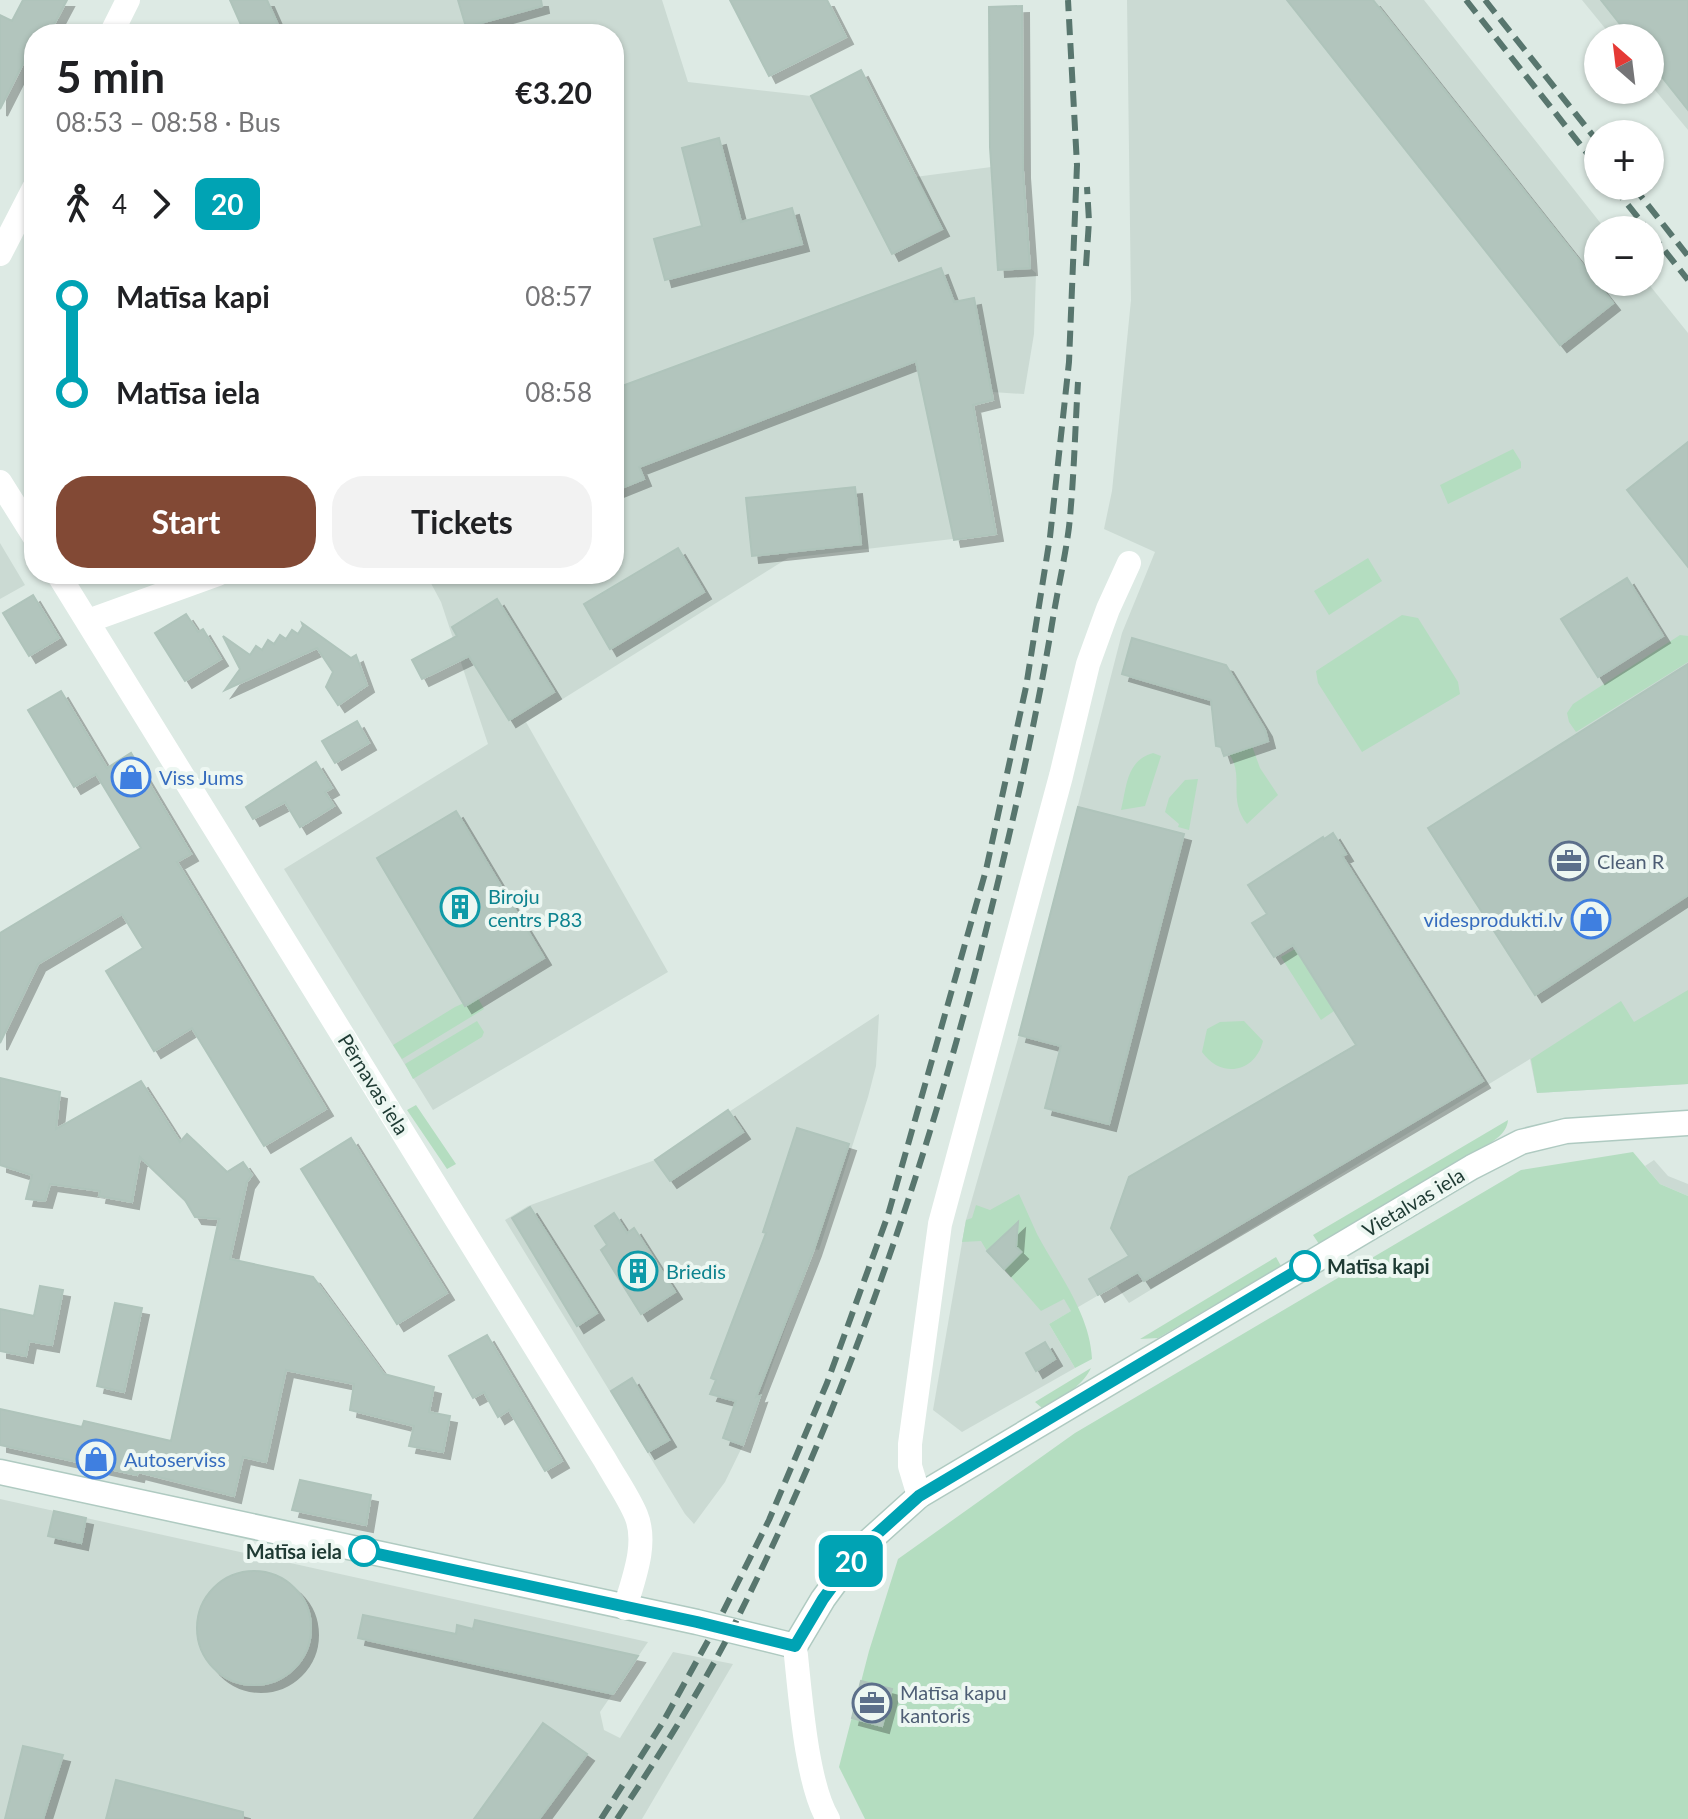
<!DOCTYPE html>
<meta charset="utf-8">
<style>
body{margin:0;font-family:Lato,sans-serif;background:#f2f2f2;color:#202124;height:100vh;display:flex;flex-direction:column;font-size:30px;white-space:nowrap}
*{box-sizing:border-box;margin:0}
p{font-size:26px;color:#757577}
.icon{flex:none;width:44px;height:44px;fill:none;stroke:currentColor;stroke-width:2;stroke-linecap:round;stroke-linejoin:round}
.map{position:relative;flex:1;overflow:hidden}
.side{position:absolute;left:24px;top:24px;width:600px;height:560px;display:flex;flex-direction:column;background:#fff;border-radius:32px;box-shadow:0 2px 6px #0004}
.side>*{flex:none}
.badge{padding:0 16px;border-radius:12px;font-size:28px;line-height:52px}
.needle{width:52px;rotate:332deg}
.tools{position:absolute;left:1584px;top:24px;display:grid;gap:16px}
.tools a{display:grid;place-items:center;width:80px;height:80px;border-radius:50%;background:#fff;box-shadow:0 2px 6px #0004;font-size:40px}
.map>.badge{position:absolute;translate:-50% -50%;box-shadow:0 0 0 4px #fff}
.legs{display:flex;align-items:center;gap:12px;height:88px;padding:0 32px;font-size:26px}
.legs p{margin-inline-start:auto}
.overview{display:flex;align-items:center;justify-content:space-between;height:136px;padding:0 32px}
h1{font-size:44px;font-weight:700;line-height:60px}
.primary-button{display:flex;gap:16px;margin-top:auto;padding:16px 32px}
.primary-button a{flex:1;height:92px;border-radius:32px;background:#824935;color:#fff;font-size:32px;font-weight:700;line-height:92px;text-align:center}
.primary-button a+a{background:#f2f2f2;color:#202124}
ul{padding:0 32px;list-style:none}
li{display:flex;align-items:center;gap:28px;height:96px;font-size:30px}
li i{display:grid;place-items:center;width:12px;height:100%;margin:0 10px;background:currentColor}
li i::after{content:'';width:20px;height:20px;margin:-10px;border:6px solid;border-radius:50%;background:#fff}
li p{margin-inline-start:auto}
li:first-child i{background:linear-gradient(#0000 50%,currentColor 0)}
li:last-child i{background:linear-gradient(currentColor 50%,#0000 0)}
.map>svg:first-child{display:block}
.built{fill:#cbdad3}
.green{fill:#b4ddc0}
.building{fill:#b2c5bd;stroke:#afc4bb;stroke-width:2;filter:url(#shadow)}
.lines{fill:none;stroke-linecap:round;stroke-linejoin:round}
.secondary-casing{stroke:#afcac1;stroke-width:27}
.street{stroke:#fff;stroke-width:24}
.secondary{stroke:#fff;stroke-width:24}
.rail{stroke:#58766e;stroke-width:6;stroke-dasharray:16 8;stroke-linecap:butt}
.line-1-casing{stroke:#fff;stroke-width:18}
.line-1{stroke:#00a3b4;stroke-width:12}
.stop-1-dot{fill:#fff;stroke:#00a3b4;stroke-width:4}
.labels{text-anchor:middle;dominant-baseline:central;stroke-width:8;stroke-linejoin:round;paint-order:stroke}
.shop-label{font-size:20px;fill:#366cbe;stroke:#edf7f2;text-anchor:start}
.service-label{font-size:20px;fill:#4e5e75;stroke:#edf7f2;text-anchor:start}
.culture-label{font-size:20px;fill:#0d838f;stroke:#edf7f2;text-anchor:start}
.street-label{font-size:20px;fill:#1e3a33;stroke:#edf7f2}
.stop-label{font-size:20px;font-weight:bold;fill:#1e3a33;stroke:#edf7f2;text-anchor:start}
</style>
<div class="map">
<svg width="1688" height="1819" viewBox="0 0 1688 1819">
<defs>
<filter id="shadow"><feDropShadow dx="7" dy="7" stdDeviation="0" flood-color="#0004"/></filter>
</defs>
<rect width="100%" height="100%" fill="#ddeae4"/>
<path class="built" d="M230,0h432l26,82 123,14 50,-26 54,107 107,-14 8,105 6,5 -2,61 -10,60 -32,-2 1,8 -20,6 23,128 -208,24 -262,164 142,250 -235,138 -149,-241 204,-125 -47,-142 -15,-28h188v-540h-369z
M1127,0h297l182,230h-8v52h49l41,51v751l-151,9 -7,-34 -401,244 -13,-18 -67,39 26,44 -113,64 -29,-22 33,-190 53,-185 103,-402 33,-81 -51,-23 8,-38 19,-191z
M1582,0h106v130l-38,-46v-46h-37z
M0,543l25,42 -25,14z
M879,1014l-3,52 -8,31 -49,153 -5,-1 -71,196 -18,37 -31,42 -9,-10 -180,-294 23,-14 127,-46z
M1654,1160l14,16 20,8v12l-28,-12 -15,-18z
M0,1499l648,143 -48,70 4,18 16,8 53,-86 60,12 -91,155h-642z"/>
<path class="green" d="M1513,449l8,13v6l-73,36 -8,-19z
M1368,558l14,23 -53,34 -15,-24z
M1402,615l16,3 40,64 2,12 -98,58 -44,-69 -2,-12z
M1680,635l8,1v26l-112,70 -7,-10 -2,-9 6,-9z
M1252,746l8,22 18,27 -31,29c-20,-25 -2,-48 -18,-70z
M1153,753l8,3 -16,50 -24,4c6,-24 5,-49 32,-57z
M1198,779l-9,51 -11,-3 1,-3 -14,-12 4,-14 16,-18z
M1295,949l39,62 -13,9 -40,-63z
M1688,990v94l-151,9 -6,-34 90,-58 13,21z
M478,998l6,11 -82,50 -9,-14 62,-38 9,-4 2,2z
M477,1021l7,11 -2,5 -69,42 -8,-15z
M1244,1021l19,20c-8,32 -42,38 -61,11l5,-23 13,-7z
M416,1105l40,59 -9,5 -40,-59z
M1508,1120c-1,15 -18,23 -29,30l-160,94 -6,-9z
M1633,1152l27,32 28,12v623h-823l-26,-52 30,-116 29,-92 177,-126 446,-263z
M1019,1194c6,13 12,27 18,40 20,38 53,79 55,125l-17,9 -26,-44 22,-13 -7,-12 -23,12 -37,-42 17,-17 -16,-17 -18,16 -6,-10 -19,1 4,-22 6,-2 4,-13 14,5z
M1276,1257l5,9 -123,72 -18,1z
M1091,1368c-10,21 -31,29 -49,40l-7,-6z"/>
<path class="building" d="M23,0h44l-18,34h-15v8l-34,67v-94l12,6z
M230,0h37l15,34h-37z
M458,0h83l1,6 -76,21z
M730,0h97l19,37 -77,39z
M1287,0h86l240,303 -53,42z
M1601,0h87v110l-38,-48v-24h-19z
M1022,6l1,165 7,97 -32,2 -8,-123 -1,-140z
M861,70l81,159 -50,25 -81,-158z
M719,138l22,84 51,-14 10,36 -137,36 -11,-41 48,-13 -20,-78z
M941,268l13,34 20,-4 19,102 -20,5 23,129 -42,6 -38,-179 -277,106 5,12 -30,12v-102z
M1688,442v125l-61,-77z
M855,487l6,57 -109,12 -6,-58z
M678,548l26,44 -94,57 -26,-45z
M1627,578l36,58 -65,41 -37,-58z
M33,595l26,43 -30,18 -26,-43z
M497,599l57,93 -45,28 -40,-64 -47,23 -10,-19 45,-24 -5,-9z
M186,614l12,18 5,-3 18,30 -36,22 -30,-48z
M302,623l49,35 5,-3 11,30 -29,20 -12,-18 7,-15 -16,-24 -92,42 15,-21 -17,-33 27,19 6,-9 6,4 6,-10 6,4 6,-9 6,4 6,-9 6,4 5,-8z
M1132,638l94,27 39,65 3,11 -44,15 -3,-9 -5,-1 -5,-46 -89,-26z
M1688,664v231l-153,100 -107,-167z
M61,691l46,77 24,-15 60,101 -14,8 149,247 -62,37 -72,-118 -38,23 -48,-80 37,-23 -21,-34 -84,50 -38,79v-110l141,-85 -45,-74 -22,13 -46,-77z
M357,721l12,22 -34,20 -13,-22z
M316,762l16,26 -7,4 9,14 -34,21 -15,-25 -32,17 -7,-12z
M1078,807l106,27 -75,290 -64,-16 16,-62 -42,-11z
M456,811l88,147 -79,48 -88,-148z
M1333,833l13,21 -4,2 141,225 -339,200 -6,-9 -40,23 -9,-16 40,-23 -18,-28 18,-51 227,-132 -63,-100 -19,12 -22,-34 15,-9 -19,-29 75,-48 1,2z
M0,1078l60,14 -4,37 85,-48 39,61 7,-8 40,38 16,-10 9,13 -5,7 -17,77 83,18 71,97 50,13 -5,25 21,4 -7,36 -34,-6 5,-20 -64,-16 4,-26 -68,-14 -20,92 -23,-5 -9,39 -96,-24 -1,3 -137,-30v-36l82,18 2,-6 87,20 48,-222 -24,-2 -10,-17 -45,-43 -8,45 -33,-6 1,-5 -50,-7 -5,17 -19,-2 6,-24 -32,-10z
M728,1110l15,22 -73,49 -15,-21z
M797,1128l52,16 -35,105 -58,148 4,-1 -17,49 -20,-7 13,-37 -26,-7 6,-14 -5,-2 55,-145 -3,-1z
M351,1138l96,155 -50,31 -96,-155z
M530,1207l67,106 -20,13 -65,-108z
M614,1213l13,20 7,-5 41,64 -34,22 -40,-64 6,-5 -12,-19z
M1018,1222l-2,25 5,5 -17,17 -17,-18z
M40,1286l23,4 -11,55 -23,-4 -3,15 -26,-5v-42l34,7z
M115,1303l27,5 -18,84 -27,-6z
M487,1335l75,126 -17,10 -36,-61 -11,7 -14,-25 -11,6 -24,-42z
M1045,1342l10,17 -19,12 -10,-18z
M632,1378l37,62 -21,12 -37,-61z
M300,1480l71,15 -5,30 -74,-15z
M54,1511l32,7 -5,25 -33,-7z
M197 1628a57 57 0 1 1 114 0a57 57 0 1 1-114 0Z
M363,1615l93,19 1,-9 16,4 2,-9 163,36 -25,38 -255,-56z
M861,1681l31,8 -10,37 -30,-8z
M543,1723l44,31 -48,65h-65z
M23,1746l40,9 -20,64h-38z
M116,1780l127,32v7h-137z"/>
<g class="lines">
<g class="secondary-casing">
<path id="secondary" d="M0,1472l697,150 98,24 28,-47 36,-49 60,-54 553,-329 49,-25 45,-11 122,-8"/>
</g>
<path class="street" d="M111,34l17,-34
M0,254l34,-66
M0,482l34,54
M58,574l547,886c10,18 23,36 31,55 12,29 -3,65 -11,93
M88,621l130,-47
M919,1496l-9,-30v-22l30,-220 121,-448 27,-112 20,-55 21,-46
M795,1646c5,45 11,137 33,173"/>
<use href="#secondary" class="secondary"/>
<path class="rail" d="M1466,0l132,167
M1485,0l113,142
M1613,186l35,44
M1633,186l55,70
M1650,232l38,48
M1086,266l3,-45 -2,-34
M601,1819l62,-97 52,-94 54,-108 58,-137 61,-168 98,-345 40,-183 24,-150 19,-175 8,-197 -9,-165
M617,1819c41,-62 81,-124 115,-190 108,-212 186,-438 246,-667 29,-114 56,-228 75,-344 5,-30 12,-60 16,-91 5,-48 6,-97 9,-145"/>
</g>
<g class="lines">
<g class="line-1-casing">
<path id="line-1" d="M364,1551l333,71 98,24 28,-47 36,-49 60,-54 386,-230"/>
</g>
<use href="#line-1" class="line-1"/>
</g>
<defs>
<g id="shop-ring" transform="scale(2)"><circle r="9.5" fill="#edf7f2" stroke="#3f7fe0" stroke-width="1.5"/><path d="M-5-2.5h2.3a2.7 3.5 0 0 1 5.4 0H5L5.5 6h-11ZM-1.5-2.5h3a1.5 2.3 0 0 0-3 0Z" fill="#3f7fe0"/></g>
<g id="office-ring" transform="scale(2)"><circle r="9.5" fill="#edf7f2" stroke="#5c6f8a" stroke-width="1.5"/><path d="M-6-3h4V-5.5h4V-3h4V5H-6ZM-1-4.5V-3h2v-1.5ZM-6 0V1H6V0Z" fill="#5c6f8a"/></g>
<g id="building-ring" transform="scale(2)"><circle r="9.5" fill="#edf7f2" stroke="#0f9aa8" stroke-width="1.5"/><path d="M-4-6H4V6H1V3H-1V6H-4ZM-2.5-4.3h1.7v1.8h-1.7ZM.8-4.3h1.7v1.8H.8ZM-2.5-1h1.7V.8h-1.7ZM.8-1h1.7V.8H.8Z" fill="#0f9aa8"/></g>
</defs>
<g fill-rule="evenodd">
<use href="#shop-ring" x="131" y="777"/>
<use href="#office-ring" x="1569" y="861"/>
<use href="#building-ring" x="460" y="907"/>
<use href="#shop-ring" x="1591" y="919"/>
<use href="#building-ring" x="638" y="1271"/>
<use href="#shop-ring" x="96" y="1459"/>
<use href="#office-ring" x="872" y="1703"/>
</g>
<g class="stop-1-dot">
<circle cx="1305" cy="1266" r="14"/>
<circle cx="364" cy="1551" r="14"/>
</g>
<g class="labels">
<g class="shop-label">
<text x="159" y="777">Viss Jums</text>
<text x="1563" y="919" text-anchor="end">videsprodukti.lv</text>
<text x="124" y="1459">Autoserviss</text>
</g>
<g class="service-label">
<text x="1597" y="861">Clean R</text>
<text x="900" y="1692">Matīsa kapu<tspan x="900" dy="23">kantoris</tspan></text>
</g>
<g class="culture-label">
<text x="488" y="896">Biroju<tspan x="488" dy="23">centrs P83</tspan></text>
<text x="666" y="1271">Briedis</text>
</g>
<g class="street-label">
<text transform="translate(374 1084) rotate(58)">Pērnavas iela</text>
<text transform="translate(1413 1202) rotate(-31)">Vietalvas iela</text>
</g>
<g class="stop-label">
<text x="1327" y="1266">Matīsa kapi</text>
<text x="342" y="1551" text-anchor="end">Matīsa iela</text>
</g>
</g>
</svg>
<div class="tools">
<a><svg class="needle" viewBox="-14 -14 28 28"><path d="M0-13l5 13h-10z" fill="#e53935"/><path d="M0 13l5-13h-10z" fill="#757577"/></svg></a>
<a>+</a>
<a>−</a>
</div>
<b class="badge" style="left:851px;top:1561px;background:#00a3b4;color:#fff">20</b>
<section class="side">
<div class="overview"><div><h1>5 min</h1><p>08:53 – 08:58 · Bus</p></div><b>€3.20</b></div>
<div class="legs"><svg class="icon" aria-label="walk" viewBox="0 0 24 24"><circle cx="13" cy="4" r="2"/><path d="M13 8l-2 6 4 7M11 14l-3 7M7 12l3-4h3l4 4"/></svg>4<svg class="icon" aria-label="forward" viewBox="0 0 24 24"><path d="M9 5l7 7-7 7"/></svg><b class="badge" style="background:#00a3b4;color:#fff">20</b></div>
<ul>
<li><i style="color:#00a3b4"></i><b>Matīsa kapi</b><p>08:57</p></li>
<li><i style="color:#00a3b4"></i><b>Matīsa iela</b><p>08:58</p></li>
</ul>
<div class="primary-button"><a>Start</a><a>Tickets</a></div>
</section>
</div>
